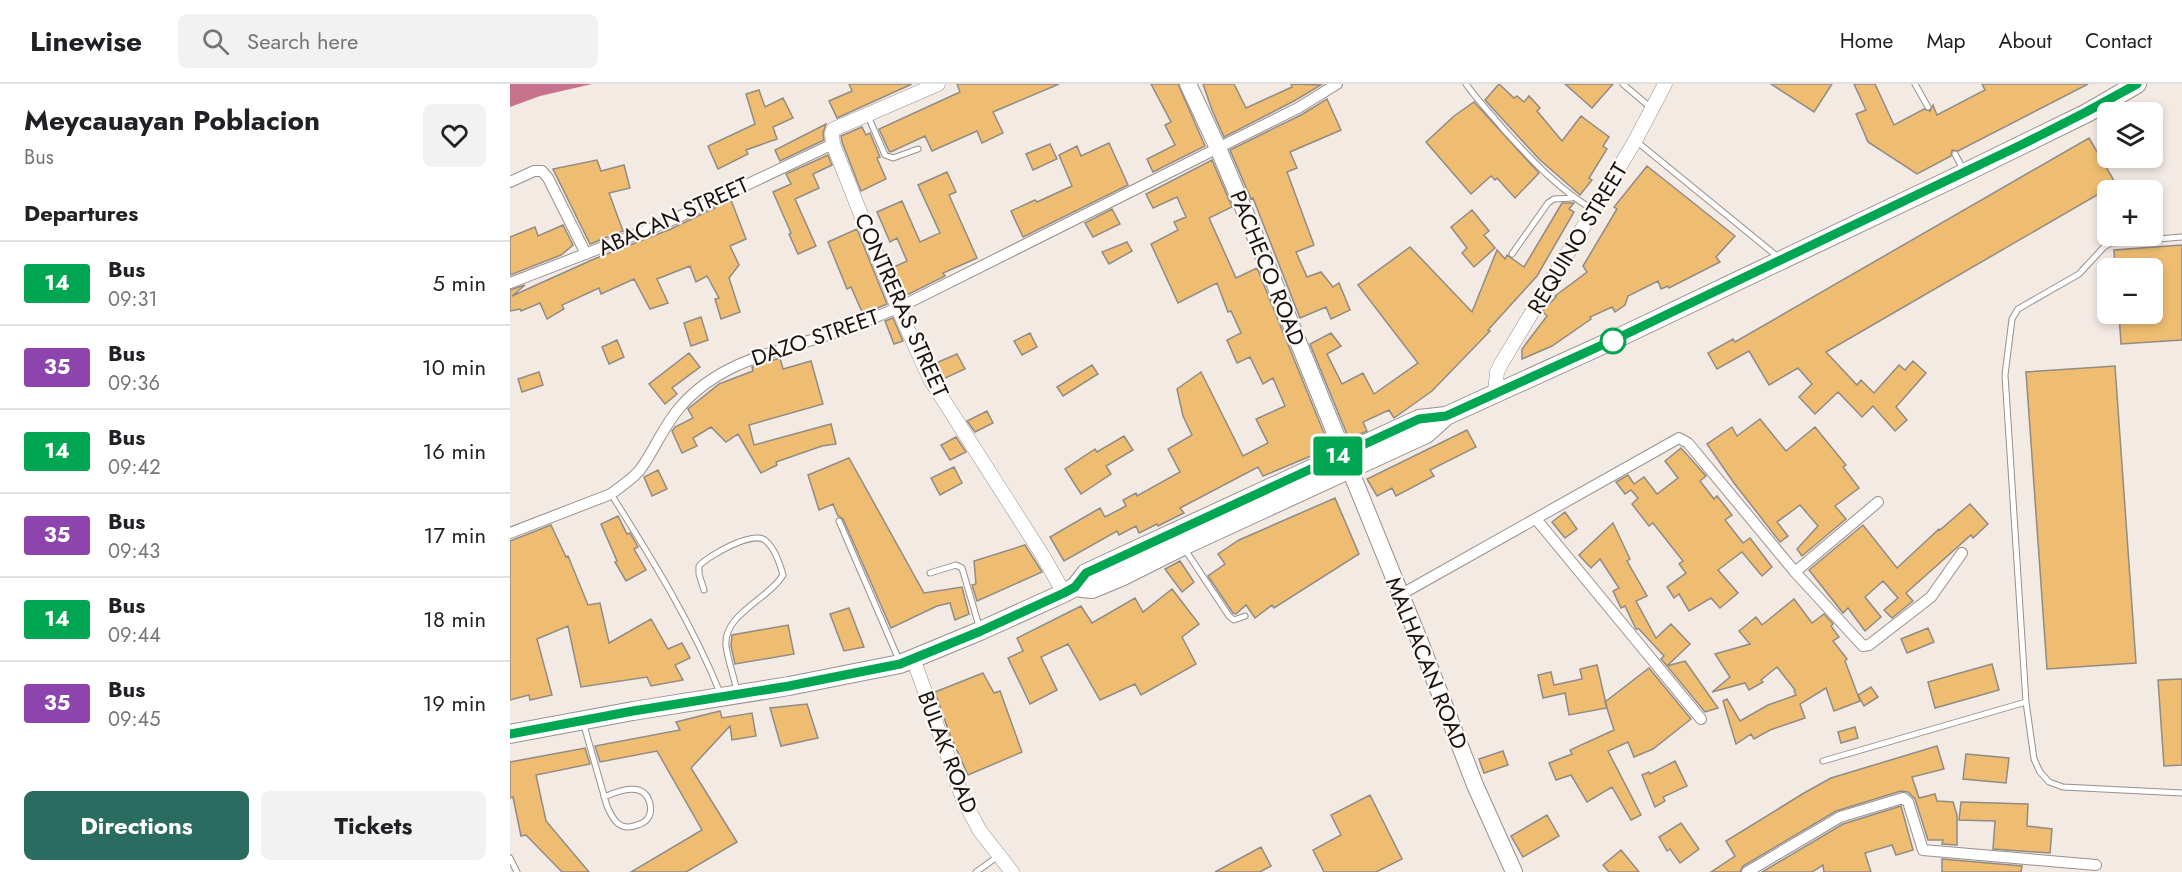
<!DOCTYPE html>
<meta charset="utf-8">
<style>
body{margin:0;font-family:Jost,sans-serif;background:#f2f2f2;color:#202124;height:100vh;display:flex;flex-direction:column;font-size:22px;white-space:nowrap}
*{box-sizing:border-box;margin:0}
p{font-size:20px;color:#757577}
.icon{flex:none;width:33px;height:33px;fill:none;stroke:currentColor;stroke-width:2;stroke-linecap:round;stroke-linejoin:round}
.map{position:relative;flex:1;overflow:hidden}
.side{display:flex;flex-direction:column;background:#fff;width:510px}
.side>*{flex:none}
.badge{padding:0 12px;border-radius:4px;font-size:21px;line-height:39px}
.tools{position:absolute;left:1587px;top:18px;display:grid;gap:12px}
.tools a{display:grid;place-items:center;width:66px;height:66px;border-radius:9px;background:#fff;box-shadow:0 3px 9px #0003;font-size:30px}
.map>.badge{position:absolute;translate:-50% -50%;box-shadow:0 0 0 3px #fff}
h2{padding:0 24px;font-size:22px;line-height:54px}
.round{display:grid;place-items:center;flex:none;width:63px;height:63px;border-radius:9px;background:#f2f2f2}
.head{display:flex;align-items:center;justify-content:space-between;height:102px;padding:0 24px}
h1{font-size:28px;font-weight:700;line-height:45px}
.button{display:flex;gap:12px;margin-top:auto;padding:12px 24px}
.button a{flex:1;height:69px;border-radius:9px;background:#2a6d60;color:#fff;font-size:24px;font-weight:700;line-height:69px;text-align:center}
.button a+a{background:#f2f2f2;color:#202124}
ul{padding:0;list-style:none}
li{display:flex;align-items:center;gap:18px;height:84px;padding:0 24px;border-top:2px solid #e0e0e0}
li div{flex:1}
li b{display:block;font-size:22px}
li em{font-style:normal}
li .badge{min-width:66px;font-weight:700;text-align:center}
header{display:flex;align-items:center;gap:36px;box-sizing:border-box;height:84px;padding:0 30px;background:#fff;border-bottom:2px solid #e0e0e0}
header strong{font-size:28px}
nav{display:flex;gap:33px;margin-inline-start:auto;font-size:21px}
.search{width:420px;height:54px;background:#f2f2f2;display:flex;align-items:center;gap:15px;box-sizing:border-box;padding:0 21px;border-radius:9px;color:#757577;font-size:22px}
main{display:flex;flex:1;min-height:0}
.map>svg:first-child{display:block}
.water{fill:#c7738d}
.building{fill:#efbd71;stroke:#918b83;stroke-width:1.5}
.lines{fill:none;stroke-linecap:round;stroke-linejoin:round}
.service-casing{stroke:#99908b;stroke-width:7}
.minor-casing{stroke:#99908b;stroke-width:12}
.tertiary-casing{stroke:#99908b;stroke-width:15}
.secondary-casing{stroke:#99908b;stroke-width:18}
.trunk-casing{stroke:#99908b;stroke-width:20}
.service{stroke:#fff;stroke-width:5}
.minor{stroke:#fff;stroke-width:10}
.tertiary{stroke:#fff;stroke-width:14}
.secondary{stroke:#fff;stroke-width:16}
.trunk{stroke:#fff;stroke-width:18}
.line-casing{stroke:#fff;stroke-width:14}
.line{stroke:#00a651;stroke-width:9}
.stop-dot{fill:#fff;stroke:#00a651;stroke-width:3}
.labels{text-anchor:middle;dominant-baseline:central;stroke-width:4.5;stroke-linejoin:round;paint-order:stroke}
.street-label{font-size:22px;fill:#161311;stroke:#fef8f4}
</style>
<header>
<strong>Linewise</strong>
<div class="search"><svg class="icon" aria-label="search" viewBox="0 0 24 24"><circle cx="10" cy="10" r="6"/><path d="M15 15l6 6"/></svg>Search here</div>
<nav><a>Home</a><a>Map</a><a>About</a><a>Contact</a></nav>
</header>
<main>
<section class="side">
<div class="head"><div><h1>Meycauayan Poblacion</h1><p>Bus</p></div><a class="round"><svg class="icon" aria-label="heart" viewBox="0 0 24 24"><path d="M12 20l-8-8c-3-5 5-10 8-4 3-6 11-1 8 4z"/></svg></a></div>
<h2>Departures</h2>
<ul>
<li><span class="badge" style="background:#00a651;color:#fff">14</span><div><b>Bus</b><p>09:31</p></div><em>5 min</em></li>
<li><span class="badge" style="background:#8e44ad;color:#fff">35</span><div><b>Bus</b><p>09:36</p></div><em>10 min</em></li>
<li><span class="badge" style="background:#00a651;color:#fff">14</span><div><b>Bus</b><p>09:42</p></div><em>16 min</em></li>
<li><span class="badge" style="background:#8e44ad;color:#fff">35</span><div><b>Bus</b><p>09:43</p></div><em>17 min</em></li>
<li><span class="badge" style="background:#00a651;color:#fff">14</span><div><b>Bus</b><p>09:44</p></div><em>18 min</em></li>
<li><span class="badge" style="background:#8e44ad;color:#fff">35</span><div><b>Bus</b><p>09:45</p></div><em>19 min</em></li>
</ul>
<div class="button"><a>Directions</a><a>Tickets</a></div>
</section>
<div class="map">
<svg width="1672" height="788" viewBox="0 0 1672 788">
<rect width="100%" height="100%" fill="#f4eae4"/>
<path class="water" d="M0,0h82l-52,12 -30,11z"/>
<path class="building" d="M339,0h63l-75,34 -8,-17 23,-10z
M447,0h102l-66,28 10,21 -21,10 -5,-12 -45,20 -7,-15 -34,16 -2,-1 -10,-22 81,-37z
M641,0h27l27,62 -52,26 -6,-13 28,-14 -10,-20 6,-3z
M693,0h31l12,24 46,-21 -1,-3 30,1 -27,16 -70,36 -12,-27z
M989,0l15,14 3,-2 7,6 5,-6 11,12 -3,3 25,30 19,-25 28,21 -6,9 4,3 -18,29 3,2 -12,15 -41,-36 -54,-59z
M1055,0h48l-21,24z
M1261,0h61l-18,28z
M1344,0h21l19,41 30,-16 6,2 3,-6 4,10 48,-25 -3,-6h106l-130,67 -6,-1 -1,6 -34,18 -49,-32 -12,-28 10,-4z
M249,6l6,17 18,-9 10,20 -20,9 4,12 -31,11 2,4 -30,15 -10,-23 47,-22 -9,-30z
M817,15l14,31 -51,22 7,16 -10,4 27,73 -18,7 11,25 14,-5 12,15 6,-4 11,27 -19,9 -5,-12 -26,11 -47,-120 -2,1 -21,-49 71,-35z
M964,18l65,71 -24,25 -18,-20 -2,2 -4,-4 -20,18 -45,-52 28,-26z
M316,40l-3,9 1,7 -44,21 -5,-11z
M352,43l4,8 4,-2 10,24 -3,1 9,21 -25,12 -19,-49 -1,-6z
M1579,54l27,46 -290,168 31,33 4,-5 13,13 25,-28 6,5 8,-9 13,12 -30,34 11,13 -12,11 -22,-25 -11,11 -24,-25 -23,22 -16,-17 13,-13 -14,-16 -29,17 -20,-34 -32,18 -9,-16 25,-14 2,3z
M599,59l19,42 -105,52 -12,-26 24,-11 2,2 35,-16 -13,-31 18,-9 4,10z
M540,60l7,15 -24,11 -7,-16z
M318,71l4,10 -19,9 6,14 -24,11 21,47 -18,8 -9,-20 2,-1 -18,-41 18,-8 -5,-10z
M87,76l4,11 23,-6 6,23 -21,5 14,38 -33,13 -37,-75z
M702,76l20,47 -23,11 27,60 21,-10 73,180 -67,28 -5,-9 -78,41 4,5 -26,13 -1,-2 -18,9 -3,-7 -17,9 -2,-4 -53,30 -14,-24 50,-29 5,9 21,-11 -3,-6 13,-7 1,3 43,-24 -12,-23 24,-14 -9,-19 -6,-27 24,-17 42,84 25,-13 -12,-24 29,-13 -12,-28 -10,6 -13,-27 -13,6 -10,-23 14,-7 -10,-22 -3,1 -11,-29 -39,20 -27,-59 27,-14 -4,-8 12,-5 -9,-20 -24,11 -7,-14z
M1137,82l88,70 -19,21 4,5 -51,26 -1,-2 -7,3 -3,-8 -30,15 -3,9 -10,7 -3,-5 -22,10 1,2 -39,27 -30,13v-10l25,-33 -4,-4 1,-3 12,-12 -1,-1 32,-24 -4,-6 34,-57 -3,-2z
M437,88l9,20 -7,3 28,63 -34,15 2,3 -42,21 -11,-29 15,-7 -10,-23 -7,4 -13,-30 25,-11 18,41 20,-9 -22,-48z
M221,116l15,39 -16,7 9,19 -10,13 11,34 -19,7 -6,-20 4,-1 -12,-22 -11,6 -6,-16 -33,13 11,24 -18,6 -16,-30 -33,15 -2,-6 -37,17 2,4 -17,10 -7,-16 -19,8 -1,-2 -10,2v-21l15,-5 -13,11 82,-37 77,-30z
M1052,119h12l-5,6 5,3 -37,64 -49,54 2,1 -58,60 -38,27 -5,-8 -26,12 4,9 -18,8 -39,-95 21,-11 10,13 -14,8 15,30 21,-11 11,21 44,-31 -60,-78 52,-38 62,65 25,-62 8,9 2,-4 17,12z
M602,125l8,15 -27,13 -8,-14z
M962,126l17,21 -5,4 11,13 -21,19 -12,-14 5,-5 -16,-21z
M53,141l10,20 -12,10 -51,20v-38l25,-10 3,9z
M347,145l30,75 -24,10 -12,-27 -4,2 -19,-47z
M617,158l5,9 -23,13 -7,-12z
M1672,161v95l-61,4 -2,-30h33v-46h-37l-1,-18z
M191,233l7,23 -17,6 -7,-23z
M383,234l10,23 -9,3 -9,-23z
M520,249l7,14 -15,8 -8,-14z
M107,256l7,17 -15,7 -7,-17z
M179,269l11,14 -28,21 5,6 -12,10 -16,-20z
M447,270l8,15 -22,10 -7,-16z
M270,274l3,11 28,-8 12,43 -74,21 5,20 77,-21 5,20 -14,2 -46,16 1,3 -16,8 -23,-39 -12,8 -15,-15 -18,11 4,8 -15,7 -10,-22 3,-4 18,-9 -5,-9 31,-25 34,-13 -1,-4z
M582,281l6,9 -35,22 -6,-9z
M1605,282l21,297 -89,6 -21,-297z
M29,288l4,13 -21,7 -4,-13z
M477,327l6,12 -18,9 -8,-11z
M1250,335l26,32 29,-24 31,38 -3,2 16,21 -24,18 11,13 -44,37 -5,-7 21,-23 -18,-21 -23,17 11,14 -8,6 -46,-59 -27,-39 25,-17 5,9z
M957,346l9,17 -46,23 4,6 -38,20 -4,-8 -15,8 -10,-17z
M614,352l9,14 -27,16 5,8 -30,20 -16,-25 30,-20 2,3z
M446,353l10,15 -16,8 -9,-15z
M1171,364l25,28 -6,5 14,18 3,-3 15,19 -7,5 18,23 7,-5 22,29 -10,9 -20,-24 -24,18 20,23 -18,15 -9,-10 -22,13 -10,-17 -5,4 -7,-11 19,-14 -7,-9 4,-3 -30,-38 -4,3 -17,-22 6,-6 -7,-8 -6,4 -9,-12 12,-7 6,9 10,-7 13,17 21,-16 -13,-17z
M339,374l75,135 38,-6 7,27 -14,6 -5,-17 -13,3 -46,22 -48,-109 -5,-3 -5,-12 -14,6 -11,-35z
M444,383l8,16 -22,12 -9,-17z
M148,386l9,19 -15,7 -8,-19z
M825,414l24,56 -85,54 -2,-3 -17,13 -9,-13 -10,9 -3,-1 -25,-37 17,-12 -7,-10 21,-14z
M1460,420l18,20 -15,14 -2,-3 -65,58 7,8 -21,17 -8,-8 14,-12 -15,-17 -18,16 16,20 -16,14 -17,-23 -5,5 -34,-43 54,-45 34,43 42,-39 1,1z
M1055,428l12,17 -12,9 -13,-16z
M108,432l9,18 3,-1 8,14 -4,2 12,21 -20,11 -11,-19 2,-1 -16,-37z
M1103,439l17,36 -3,2 20,35 -11,5 20,37 15,-14 19,20 -23,22 -6,-7 3,-3 -25,-27h-3l-11,-23 -4,2 -8,-17 6,-3 -19,-29 -9,9 -12,-13z
M41,441l15,32 2,-1 20,49 12,-2 9,40 42,-24 17,30 14,-6 8,15 -15,7 8,15 -32,6 -4,-9 -66,10 -13,-61 -31,13 15,56 -22,5 -1,-5 -19,5v-159z
M515,461l17,27 -65,29 -5,-16 4,-1 -2,-23z
M670,477l14,21 -12,10 -17,-23z
M662,505l27,35 -17,13 14,27 -55,31 -6,-11 -35,16 -32,-56 -27,13 16,33 -27,14 -22,-46 15,-7 -6,-13 64,-32 11,17 43,-25 8,14z
M1284,515l18,24 12,-9 9,10 -2,2 8,11 -6,4 14,18 -2,2 15,40 -26,10 -8,-23 -26,16 5,14 -35,12 -16,9 -3,-5 -15,10 -13,-43 4,-2 13,22 28,-16 28,-10 -2,-4 1,-1 -18,-23 -16,13 2,2 -14,8 -4,-7 -33,9 18,-15 -15,-23 35,-10 -11,-13 17,-14 6,8z
M339,524l15,39 -20,4 -14,-37z
M278,541l6,29 -59,10 -4,-18 1,-11z
M1418,544l6,14 -27,11 -6,-14z
M1175,577l33,47 -13,4 -38,-46z
M1482,580l7,26 -64,18 -7,-26z
M1087,581l10,43 -38,7 -4,-22 -22,5 -5,-23 13,-3 3,13 28,-6 -2,-10z
M1139,584l42,51 -38,30 -19,8 -6,-15 -20,9 33,64 -10,5 -19,-33 -25,15 -16,-27 -15,5 -7,-17 23,-9 -2,-4 44,-20 -9,-28z
M473,589l11,20 6,-2 22,61 -54,23 -18,-40 -15,-43z
M1672,595v86l-18,1 -6,-86z
M1361,603l7,10 -14,9 -6,-11z
M297,620l11,34 -37,8 -11,-38z
M210,627l2,7 30,-5 4,23 -24,4 -2,-14 -39,42 46,74 -51,30h-55l71,-42 -45,-79 -57,11 -5,-16 85,-16 -4,-8z
M1345,643l3,11 -17,5 -3,-11z
M1427,662l7,23 -32,8 7,21 16,-4 2,7 16,1 4,13v30l-15,-1 1,-4h-15l-13,-41 -7,-7 -7,-1 -65,20 -93,55 -3,6h-29l24,-16 -9,-15 78,-48 27,-15z
M75,664l5,16 -54,11 10,46 43,51h-27l-36,-37 -5,1 -8,-39 -3,1v-36z
M993,667l5,14 -24,8 -5,-14z
M1456,670l43,4 -3,25 -43,-4z
M1165,677l12,25 -24,11 2,4 -10,6 -13,-32 7,-3 1,2z
M860,711l32,64 -26,13h-52l-11,-22 28,-15 -10,-20z
M1451,718l67,2 -1,22 25,3 -2,24 -57,-4 2,-28 -36,-1z
M1391,722l12,44 -17,5 -4,-10 -27,8 6,19h-47l-1,-7 -11,7h-50l81,-48z
M1037,731l12,21 -36,21 -12,-21z
M1171,739l18,26 -19,14 -10,-14 -3,2 -8,-14z
M751,763l10,19 -11,6h-45z
M1111,766l18,22h-30l-6,-7z
M1432,775l80,7 -1,6h-79z"/>
<g class="lines">
<g class="service-casing">
<path id="service" d="M956,0c12,17 26,31 39,47 27,29 52,57 87,78
M1113,0l28,24
M1405,0l13,23
M358,32l17,39 8,3 25,-9
M1126,57l142,116
M1445,70l9,17
M1672,153l-71,6 -7,4 -25,27 -61,35 -6,10 -7,56 21,327 8,57 6,13 9,10 14,5 119,6
M1002,170l36,-51 6,-4 18,-1
M101,410c41,65 81,129 110,201
M329,437l60,139
M674,464l45,68 5,4 11,-4
M420,489l26,-8 6,3 17,58
M194,506l-5,-16v-8c9,-10 55,-37 67,-25 9,8 14,23 17,34 -14,24 -60,39 -57,71 2,15 8,30 11,46
M73,638l24,84c6,14 13,26 30,19 4,-1 9,-4 11,-7 3,-4 3,-9 2,-14 -5,-23 -30,-14 -46,-7
M1313,677l203,-59
M0,774l7,14
M466,788l21,-15"/>
</g>
<g class="minor-casing">
<path id="minor" d="M0,98l24,-11h8l6,7 38,76
M0,199l158,-61 165,-78
M1026,435l165,200
M0,449l101,-39c10,-8 24,-16 31,-27 14,-20 23,-44 40,-62 40,-45 98,-54 152,-72 22,-7 43,-17 64,-25l400,-200 39,-24
M1285,488l83,-70
M890,511l279,-157 9,5 107,129 68,74 6,-1 62,-48 31,-44
M1237,788l93,-55 63,-19 5,4 15,48 173,15"/>
</g>
<g class="tertiary-casing">
<path id="tertiary" d="M428,0l-104,45 -2,4 1,11 65,164 32,71 113,177 21,37
M985,309l2,-21 4,-8 134,-223 30,-57
M403,574l50,141 17,32 32,41"/>
</g>
<g class="secondary-casing">
<path id="secondary" d="M678,0l30,64 40,95 162,399 55,143 39,87"/>
</g>
<g class="trunk-casing">
<path id="trunk" d="M565,503l17,2 29,-12 62,-31 243,-112 20,-18 176,-80 336,-160 129,-63 50,-29
M0,650l123,-23 156,-25 111,-22 80,-33 84,-38 11,-6 11,-14 333,-154 27,-3"/>
</g>
<use href="#service" class="service"/>
<use href="#minor" class="minor"/>
<use href="#tertiary" class="tertiary"/>
<use href="#secondary" class="secondary"/>
<use href="#trunk" class="trunk"/>
</g>
<g class="lines">
<g class="line-casing">
<path id="line" d="M0,650l123,-23 156,-25 111,-22 81,-33 83,-38 11,-6 11,-14 333,-154 27,-3 176,-80 401,-192 63,-32 51,-28"/>
</g>
<use href="#line" class="line"/>
</g>
<circle class="stop-dot" cx="1103" cy="257" r="12"/>
<g class="labels">
<g class="street-label">
<text transform="translate(163 132) rotate(-24)">ABACAN STREET</text>
<text transform="translate(1067 154) rotate(-59)">REQUINO STREET</text>
<text transform="translate(758 184) rotate(68)">PACHECO ROAD</text>
<text transform="translate(392 221) rotate(66)">CONTRERAS STREET</text>
<text transform="translate(305 253) rotate(-19)">DAZO STREET</text>
<text transform="translate(917 579) rotate(68)">MALHACAN ROAD</text>
<text transform="translate(438 668) rotate(69)">BULAK ROAD</text>
</g>
</g>
</svg>
<div class="tools">
<a><svg class="icon" aria-label="layers" viewBox="0 0 24 24"><path d="M12 4l9 5-9 5-9-5zM3 14l9 5 9-5"/></svg></a>
<a>+</a>
<a>−</a>
</div>
<b class="badge" style="left:828px;top:372px;background:#00a651;color:#fff">14</b>
</div>
</main>
